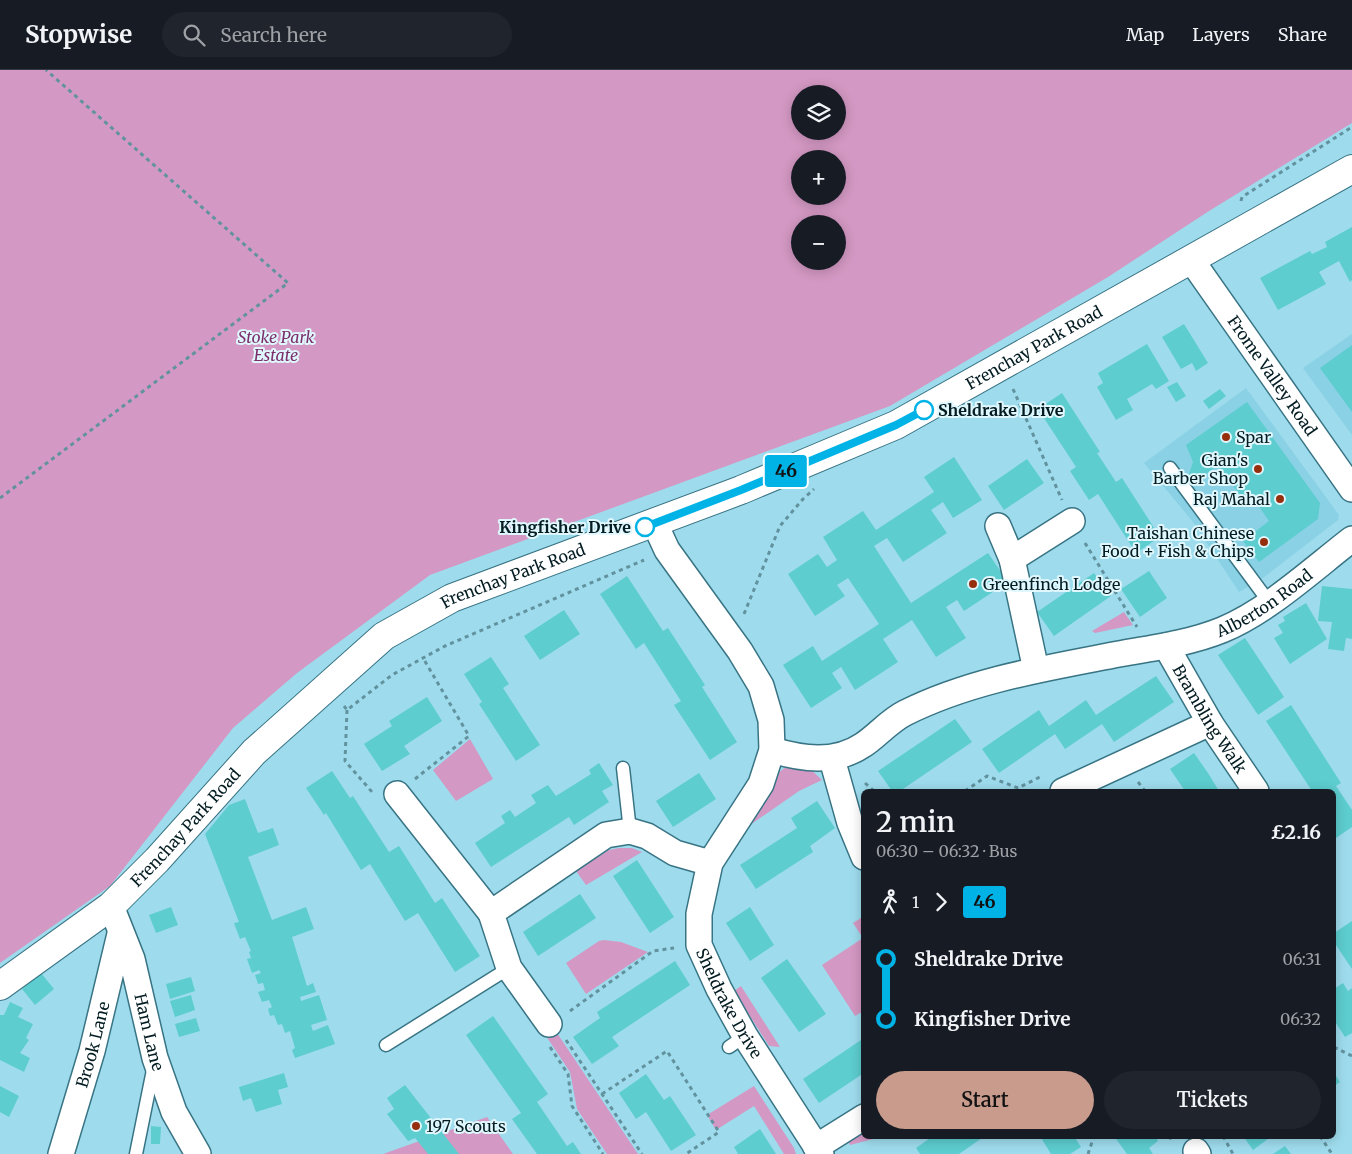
<!DOCTYPE html>
<meta charset="utf-8">
<style>
body{margin:0;font-family:Merriweather,serif;background:#20242c;color:#f1f3f6;height:100vh;display:flex;flex-direction:column;font-size:19px;white-space:nowrap}
*{box-sizing:border-box;margin:0}
p{font-size:16px;color:#9ea1a6}
.icon{flex:none;width:28px;height:28px;fill:none;stroke:currentColor;stroke-width:2;stroke-linecap:round;stroke-linejoin:round}
.map{position:relative;flex:1;overflow:hidden}
.side{position:absolute;left:861px;top:719px;width:475px;height:350px;display:flex;flex-direction:column;background:#171b24;border-radius:8px;box-shadow:0 2px 12px #0003}
.side>*{flex:none}
.badge{padding:0 10px;border-radius:4px;font-size:18px;line-height:32px}
.controls{position:absolute;left:791px;top:15px;display:grid;gap:10px}
.controls a{display:grid;place-items:center;width:55px;height:55px;border-radius:50%;background:#171b24;box-shadow:0 2px 12px #0003;font-size:25px}
.map>.badge{position:absolute;translate:-50% -50%;box-shadow:0 0 0 2px #fff}
.legs{display:flex;align-items:center;gap:8px;height:55px;padding:0 15px;font-size:16px}
.legs p{margin-inline-start:auto}
.headline{display:flex;align-items:center;justify-content:space-between;height:85px;padding:0 15px}
h1{font-size:28px;font-weight:600;line-height:38px}
.action{display:flex;gap:10px;margin-top:auto;padding:10px 15px}
.action a{flex:1;height:58px;border-radius:30px;background:#c89b8d;color:#111;font-size:20px;font-weight:600;line-height:58px;text-align:center}
.action a+a{background:#20242c;color:#f1f3f6}
ul{padding:0 15px;list-style:none}
li{display:flex;align-items:center;gap:18px;height:60px;font-size:19px}
li i{display:grid;place-items:center;width:8px;height:100%;margin:0 6px;background:currentColor}
li i::after{content:'';width:12px;height:12px;margin:-6px;border:4px solid;border-radius:50%;background:#171b24}
li p{margin-inline-start:auto}
li:first-child i{background:linear-gradient(#0000 50%,currentColor 0)}
li:last-child i{background:linear-gradient(currentColor 50%,#0000 0)}
header{display:flex;align-items:center;gap:30px;box-sizing:border-box;height:70px;padding:0 25px;background:#171b24;border-bottom:1px solid #363941}
header strong{font-size:24px}
nav{display:flex;gap:28px;margin-inline-start:auto;font-size:18px}
.search{width:350px;height:45px;background:#20242c;display:flex;align-items:center;gap:12px;box-sizing:border-box;padding:0 18px;border-radius:28px;color:#9ea1a6;font-size:19px}
.map>svg:first-child{display:block}
.built{fill:#8ad1e5}
.green{fill:#d398c3;fill-rule:evenodd}
.building{fill:#5dcdcf}
.lines{fill:none;stroke-linecap:round;stroke-linejoin:round}
.service-casing{stroke:#387484;stroke-width:15}
.minor-casing{stroke:#387484;stroke-width:28}
.secondary-casing{stroke:#387484;stroke-width:30}
.path{stroke:#62929e;stroke-width:3;stroke-dasharray:4 4;stroke-linecap:butt}
.service{stroke:#fff;stroke-width:12}
.minor{stroke:#fff;stroke-width:25}
.secondary{stroke:#fff;stroke-width:28}
.line-1-casing{stroke:#fff;stroke-width:11}
.line-1{stroke:#00b3e6;stroke-width:8}
.stop-1-dot{fill:#fff;stroke:#00b3e6;stroke-width:2.5}
.poi-dot{fill:#962f0d;stroke:#dff7fd;stroke-width:2}
.labels{text-anchor:middle;dominant-baseline:central;stroke-width:4;stroke-linejoin:round;paint-order:stroke}
.park-label{font-size:16px;font-style:italic;fill:#7c2e6b;stroke:#dff7fd}
.street-label{font-size:16px;fill:#031c22;stroke:#dff7fd}
.stop-label{font-size:16px;font-weight:bold;fill:#031c22;stroke:#dff7fd;text-anchor:start}
.poi-label{font-size:16px;fill:#031c22;stroke:#dff7fd;text-anchor:start}
</style>
<header>
<strong>Stopwise</strong>
<div class="search"><svg class="icon" aria-label="search" viewBox="0 0 24 24"><circle cx="10" cy="10" r="6"/><path d="M15 15l6 6"/></svg>Search here</div>
<nav><a>Map</a><a>Layers</a><a>Share</a></nav>
</header>
<div class="map">
<svg width="1352" height="1084" viewBox="0 0 1352 1084">
<rect width="100%" height="100%" fill="#9edced"/>
<path class="built" d="M1352,264v101l-49,-67z
M1246,318l93,127 -1,5 -75,58 -24,14 -46,-70 -49,-59z"/>
<path class="green" d="M0,0h1352v53l-143,88 -101,66 -218,129 -460,169 -133,98 -64,55 -123,158 -110,77zM800,24h38v37h-38zM800,89h38v37h-38zM800,154h38v37h-38z
M1124,542l9,13 -38,8 -3,-2z
M470,669l23,40 -37,22 -23,-31z
M787,696h20l15,14 -23,11 -49,34 -3,-4 26,-44z
M619,778h13l10,4 -56,33 -10,-14 33,-21z
M864,846v95l-9,5 -33,-51 41,-27 -10,-15z
M604,870l17,2 27,10 -62,42 -20,-31 33,-22z
M741,916l39,61 -11,-1 -35,-55z
M555,960l83,124h-31l-30,-45 -7,-37 -24,-36z
M754,1016l40,62 2,6h-12l-30,-48 -38,24 -9,-15z
M487,1047l26,37h-130z
M864,1051v15h21l-35,9 -6,-12z"/>
<path class="building" d="M1352,157v53l-2,2 -11,-21 -20,11 7,12 -48,26 -18,-32 50,-27 2,3 15,-7 -2,-5z
M1184,254l24,39 -12,8 -4,-8 -11,6 -19,-32z
M1147,274l22,37 -13,8 -4,-5 -25,15 6,11 -17,10 -19,-33 6,-4 -5,-10z
M1352,275v67l-32,-44z
M1177,312l9,14 -10,6 -9,-15z
M1220,319l6,7 -17,13 -6,-8z
M1062,323l38,59 -3,1 19,29 6,-4 38,59 -24,16 -38,-59 -9,6 -19,-29 6,-4 -38,-58z
M1247,332l73,101 -2,16 -59,43 -16,-21 26,-20 -13,-19 -7,5 -31,-42 -23,17 -6,-8 4,-12 -7,-17z
M954,387l28,43 -29,18 -10,-16 -12,8 16,23 -44,29 -16,-24 -13,8 37,57 77,-50 20,29 -44,29 -7,-11 -11,7 20,31 -30,19 -24,-37 -29,19 15,23 -43,28 -14,-23 -9,6 10,15 -31,20 -28,-43 30,-19 9,15 57,-37 -31,-46 -11,7 8,11 -30,20 -27,-42 30,-20 9,13 10,-7 -14,-23 40,-26 13,19 58,-38 -10,-15z
M1027,389l17,24 -40,27 -16,-24z
M1149,501l18,27 -27,19 -19,-28z
M1094,503l17,23 -57,40 -17,-24z
M627,506l36,55 5,-3 37,57 -3,2 35,55 -27,18 -36,-55 7,-4 -37,-58 -8,6 -36,-55z
M1322,516l30,3v50l-6,-1 -2,13 -16,-2 4,-27 -14,-1z
M1306,533l21,36 -37,25 -16,-26 9,-5 -5,-8 7,-4 -2,-4z
M564,540l16,24 -40,26 -16,-24z
M1245,568l39,59 -26,18 -40,-60z
M491,587l18,27 -6,4 37,57 -24,16 -37,-57 3,-2 -18,-28z
M1156,606l18,26 -60,40 -12,-18 -37,25 -10,-15 -56,39 -17,-24 57,-39 10,16 37,-26 10,15z
M427,627l15,24 -38,25 6,8 -28,17 -18,-27 28,-18 -3,-5z
M1291,635l50,78 -5,3 16,24v17l-16,11 -2,-4v-43h-22l-46,-70z
M955,649l17,23 -72,49h-8l-14,-20z
M1194,683l14,20 11,18h-34l-15,-22z
M599,693l14,22 -11,6 7,11 -35,23 -5,-8 -78,50 -16,-24 30,-20 -4,-7 9,-6 5,7 21,-14 -5,-8 17,-10 8,11 35,-22 -2,-4z
M332,701l18,27 3,-2 36,56 10,-6 36,57 7,-5 38,58 -25,16 -37,-59 -13,8 -35,-57 -9,6 -35,-57 -2,2 -18,-27z
M699,703l17,26 -43,28 -17,-26z
M245,729l13,34 15,-5 6,17 -31,12 24,63 34,-13 8,22 -22,8 15,49 6,-3 3,9 -16,5 1,4 18,-6 8,25 -16,5 2,6 15,-6 7,19 -40,14 -3,-8 3,-2 -5,-17 -5,2 -3,-9 -4,1 -4,-10 -4,1 -2,-7 4,-2 -3,-7 -7,2 -4,-10 7,-2 -2,-7 -5,1 -3,-9 6,-2 -2,-3 -7,3 -5,-14 4,-1 -2,-6 2,-1 -6,-14 -5,2 -6,-16 5,-1 -34,-88 24,-29z
M817,731l18,27 -25,18 3,6 -57,37 -16,-24 57,-37 -6,-10z
M637,790l37,57 -24,16 -37,-57z
M580,824l16,24 -58,38 -15,-24z
M171,837l7,18 -22,8 -7,-18z
M750,837l24,38 -24,16 -24,-38z
M1352,851v48l-18,-27v-9z
M787,889l39,55 -27,18 -38,-54z
M675,891l15,24 -78,52 7,9 -27,18 -19,-27 27,-19 -3,-6z
M41,903l13,16 -19,16 -13,-16z
M191,907l4,14 -25,8 -4,-15z
M1343,913l5,8 4,-3v45l-7,4 -11,-17v-31z
M191,925l4,15 -20,7 -5,-16z
M10,932l13,6 -5,9 15,7 -7,14 3,2 -9,13 10,5 -6,14 -24,-12v-45h4z
M493,946l55,78 -11,8 30,44 6,-4 8,12h-44l-25,-35 9,-6 -55,-78z
M196,948l4,13 -21,6 -4,-13z
M864,968v35l-45,30 -16,-24z
M284,1003l4,14 -10,3 4,14 -26,8 -5,-14 -8,3 -4,-14z
M1334,1003l6,9 -6,4z
M646,1004l18,26 6,-4 26,39 -25,16 -25,-39 -10,7 -17,-26z
M405,1015l54,69h-31l-13,-16 -7,3 -21,-27 7,-5 -7,-11z
M0,1016l19,10 -10,21 -9,-5z
M151,1056l10,1 -1,17h-9z
M760,1059l16,25h-38l-4,-7z
M933,1066h52l-26,18h-39l-4,-6z
M1040,1066h34l7,11 -11,7h-19z
M1114,1066h41l3,5 -9,7 4,6h-26z
M1243,1066h29l-19,14z
M1285,1076l6,8h-18z"/>
<g class="lines">
<g class="service-casing">
<path id="service" d="M1170,398l99,134
M623,698l7,63
M386,975l123,-77
M729,977l16,-11
M136,1084l18,-89"/>
</g>
<g class="minor-casing">
<g id="minor">
<path id="s1" d="M1192,191l160,228"/>
<path id="s2" d="M655,454l12,26 73,101 21,35 10,34 1,30 -11,34 -51,79 -11,51v31l20,44 26,47 76,118"/>
<path d="M998,456l14,33 24,111"/>
<path d="M1012,489l60,-38"/>
<path id="s3" d="M1166,576l44,77 46,68"/>
<path id="s4" d="M772,680c30,9 63,14 91,-5 14,-9 26,-24 42,-32 66,-33 142,-45 214,-59 34,-6 71,-11 103,-24 46,-19 91,-61 130,-91"/>
<path d="M832,689l18,64 14,34"/>
<path d="M1063,721l147,-68"/>
<path d="M397,724l94,119"/>
<path id="s5" d="M111,836l21,53 23,99 19,54 24,42"/>
<path d="M549,954l-40,-56 -18,-55 115,-78 24,-4 17,5 28,17 35,10"/>
<path d="M816,1077l48,-30"/>
<path d="M1196,1081l2,3"/>
<path id="s6" d="M61,1084l31,-103 28,-117"/>
</g>
</g>
<g class="secondary-casing">
<g id="secondary">
<path id="s7" d="M0,916l111,-80 46,-46 97,-108 130,-116 68,-38 289,-108 155,-65 456,-256"/>
</g>
</g>
<path class="path" d="M1241,131l1,-4 110,-70
M1013,319l49,111
M0,428l288,-215 -242,-213
M1085,473l52,84
M744,544l36,-88 23,-27 11,-10
M344,636l3,4 45,-35 53,-29 199,-86
M347,640l-2,51 27,31
M415,709l54,-43 -46,-78
M1138,712l7,9
M865,713l9,8
M965,721l22,-15 31,12 24,-12
M570,941l83,-60 21,-3
M566,970l76,114
M550,977l18,27 4,32 31,48
M1334,977l18,9
M602,1024l65,-43 52,81 -33,22
M1169,1066l4,6
M1223,1066l10,18
M1320,1066l12,18
M1088,1084l6,-18"/>
<use href="#service" class="service"/>
<use href="#minor" class="minor"/>
<use href="#secondary" class="secondary"/>
</g>
<g class="lines">
<g class="line-1-casing">
<path id="line-1" d="M645,457l96,-37 155,-65 28,-15"/>
</g>
<use href="#line-1" class="line-1"/>
</g>
<g class="stop-1-dot">
<circle cx="924" cy="340" r="9"/>
<circle cx="645" cy="457" r="9"/>
</g>
<g class="poi-dot">
<circle cx="1226" cy="367" r="5"/>
<circle cx="1258" cy="399" r="5"/>
<circle cx="1280" cy="429" r="5"/>
<circle cx="1264" cy="472" r="5"/>
<circle cx="973" cy="514" r="5"/>
<circle cx="416" cy="1056" r="5"/>
</g>
<g class="labels">
<g class="park-label">
<text x="276" y="267">Stoke Park<tspan x="276" dy="18">Estate</tspan></text>
</g>
<g class="street-label">
<text stroke="none"><textPath href="#s7" startOffset="1234">Frenchay Park Road</textPath></text>
<text stroke="none"><textPath href="#s1" startOffset="140">Frome Valley Road</textPath></text>
<text stroke="none"><textPath href="#s7" startOffset="664">Frenchay Park Road</textPath></text>
<text stroke="none"><textPath href="#s4" startOffset="526">Alberton Road</textPath></text>
<text stroke="none"><textPath href="#s3" startOffset="85">Brambling Walk</textPath></text>
<text stroke="none"><textPath href="#s7" startOffset="245">Frenchay Park Road</textPath></text>
<text stroke="none"><textPath href="#s2" startOffset="538">Sheldrake Drive</textPath></text>
<text stroke="none"><textPath href="#s5" startOffset="132">Ham Lane</textPath></text>
<text stroke="none"><textPath href="#s6" startOffset="114">Brook Lane</textPath></text>
</g>
<g class="stop-label">
<text x="938" y="340">Sheldrake Drive</text>
<text x="631" y="457" text-anchor="end">Kingfisher Drive</text>
</g>
<g class="poi-label">
<text x="1236" y="367">Spar</text>
<text x="1248" y="390" text-anchor="end">Gian's<tspan x="1248" dy="18">Barber Shop</tspan></text>
<text x="1270" y="429" text-anchor="end">Raj Mahal</text>
<text x="1254" y="463" text-anchor="end">Taishan Chinese<tspan x="1254" dy="18">Food + Fish &amp; Chips</tspan></text>
<text x="983" y="514">Greenfinch Lodge</text>
<text x="426" y="1056">197 Scouts</text>
</g>
</g>
</svg>
<div class="controls">
<a><svg class="icon" aria-label="layers" viewBox="0 0 24 24"><path d="M12 4l9 5-9 5-9-5zM3 14l9 5 9-5"/></svg></a>
<a>+</a>
<a>−</a>
</div>
<b class="badge" style="left:786px;top:401px;background:#00b3e6;color:#111">46</b>
<section class="side">
<div class="headline"><div><h1>2 min</h1><p>06:30 – 06:32 · Bus</p></div><b>£2.16</b></div>
<div class="legs"><svg class="icon" aria-label="walk" viewBox="0 0 24 24"><circle cx="13" cy="4" r="2"/><path d="M13 8l-2 6 4 7M11 14l-3 7M7 12l3-4h3l4 4"/></svg>1<svg class="icon" aria-label="forward" viewBox="0 0 24 24"><path d="M9 5l7 7-7 7"/></svg><b class="badge" style="background:#00b3e6;color:#111">46</b></div>
<ul>
<li><i style="color:#00b3e6"></i><b>Sheldrake Drive</b><p>06:31</p></li>
<li><i style="color:#00b3e6"></i><b>Kingfisher Drive</b><p>06:32</p></li>
</ul>
<div class="action"><a>Start</a><a>Tickets</a></div>
</section>
</div>
